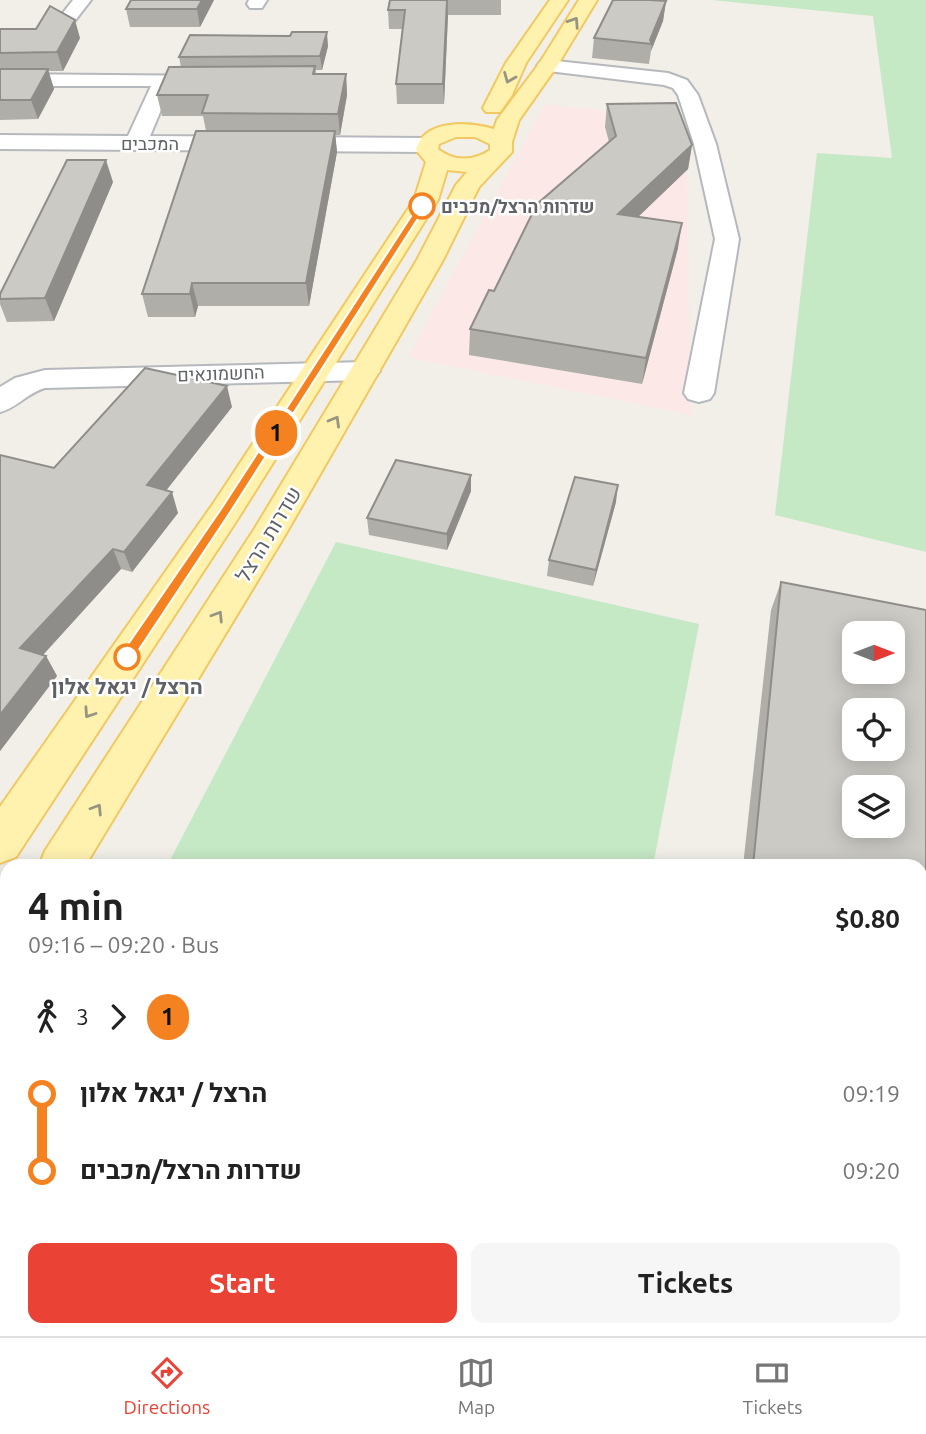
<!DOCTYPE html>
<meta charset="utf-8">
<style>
body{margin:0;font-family:Ubuntu,Heebo,sans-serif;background:#f6f6f6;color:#222;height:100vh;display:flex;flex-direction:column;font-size:26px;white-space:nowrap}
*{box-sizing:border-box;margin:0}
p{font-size:23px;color:#767676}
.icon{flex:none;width:38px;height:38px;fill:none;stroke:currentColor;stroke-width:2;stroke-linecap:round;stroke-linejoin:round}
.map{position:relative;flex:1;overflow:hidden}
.drawer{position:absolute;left:0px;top:859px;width:928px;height:478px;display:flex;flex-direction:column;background:#fff;border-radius:21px 21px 0 0;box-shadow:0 4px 18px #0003}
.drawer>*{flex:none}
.badge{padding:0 14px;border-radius:23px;font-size:24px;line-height:46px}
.needle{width:46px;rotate:90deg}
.tools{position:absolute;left:842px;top:621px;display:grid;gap:14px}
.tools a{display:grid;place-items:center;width:63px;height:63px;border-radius:14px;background:#fff;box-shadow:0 4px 18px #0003;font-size:35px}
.map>.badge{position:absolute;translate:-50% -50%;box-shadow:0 0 0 4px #fff}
.legs{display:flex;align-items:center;gap:10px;height:77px;padding:0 28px;font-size:23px}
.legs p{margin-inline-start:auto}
.summary{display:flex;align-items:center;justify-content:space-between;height:119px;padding:0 28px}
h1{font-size:38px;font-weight:700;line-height:52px}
.cta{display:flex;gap:14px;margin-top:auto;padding:14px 28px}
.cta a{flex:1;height:80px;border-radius:14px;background:#ea4335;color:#fff;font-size:28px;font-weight:700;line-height:80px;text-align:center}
.cta a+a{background:#f6f6f6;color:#222}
ul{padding:0 28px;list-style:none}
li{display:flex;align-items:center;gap:24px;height:77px;font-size:26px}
li i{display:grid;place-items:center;width:10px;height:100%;margin:0 9px;background:currentColor}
li i::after{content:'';width:18px;height:18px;margin:-9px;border:5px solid;border-radius:50%;background:#fff}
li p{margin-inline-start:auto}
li:first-child i{background:linear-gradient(#0000 50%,currentColor 0)}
li:last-child i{background:linear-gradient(currentColor 50%,#0000 0)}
.menu{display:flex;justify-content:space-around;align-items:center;height:98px;border-top:2px solid #e0e0e0;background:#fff;font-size:19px;color:#767676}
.menu a{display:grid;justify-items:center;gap:4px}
.menu .active{color:#ea4335}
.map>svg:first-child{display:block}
.medical{fill:#fce8e6}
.green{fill:#c5e8c5}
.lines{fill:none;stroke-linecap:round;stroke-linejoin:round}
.minor-casing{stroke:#b5b8bc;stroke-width:4}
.major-casing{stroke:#f2c960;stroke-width:4}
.minor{fill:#fff;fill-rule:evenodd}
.major{fill:#fff2af;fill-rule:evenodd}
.wall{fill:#afaea9}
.shaded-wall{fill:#8f8d8a}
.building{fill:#cccac5;stroke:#8f8d8a;stroke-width:2;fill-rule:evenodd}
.oneway{stroke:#979581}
.line-1{fill:#f58220;stroke:#fff;stroke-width:2}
.stop-1-dot{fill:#fff;stroke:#f58220;stroke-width:3.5}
.labels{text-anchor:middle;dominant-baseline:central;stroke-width:5;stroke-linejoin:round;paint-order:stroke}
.far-street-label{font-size:18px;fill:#5f6368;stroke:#fff}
.far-stop-label{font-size:18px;font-weight:bold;fill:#5f6368;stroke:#fff;text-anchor:start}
.street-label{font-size:21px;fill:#5f6368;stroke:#fff}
.stop-label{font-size:21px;font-weight:bold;fill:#5f6368;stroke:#fff}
</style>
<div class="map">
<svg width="926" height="1336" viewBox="0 0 926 1336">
<rect width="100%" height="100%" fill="#f1efe8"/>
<path class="medical" d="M545,104l141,16 5,295 -283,-58z"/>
<path class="green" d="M712,0h214v552l-151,-37 42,-362 75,5 -19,-142z
M336,542l363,82 -46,242h-486z"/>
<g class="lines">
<g class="minor-casing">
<path id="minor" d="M73,0h18l-17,22h-12l-3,-4z
M249,0h18l-5,8h-12l-3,-4z
M547,60l121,13 19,7 11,15 18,49 23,95 -25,154 -4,6 -11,3 -11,-3 -4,-6 31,-154 -21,-95 -16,-49 -5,-7 -9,-3 -124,-15 -3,-4 3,-4z
M0,74l222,2 3,4 -3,4 -7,2h-44l-21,50 276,2 8,2 3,5 -3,5 -8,2 -426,-3v-14l128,1 23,-50h-151z
M365,362l10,3 5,6 -5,6 -10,3 -320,8c-18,5 -28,20 -45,24v-25l15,-9 30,-8z
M0,1103l7,3v55l-7,-3z
M0,1227l7,1v58l-7,-1z
M920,1281h6v55h-14l-13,-6h21z
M308,1330h84l3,6h-84z"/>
</g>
<g class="major-casing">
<path id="major" d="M550,0h18l-42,63 -14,32 -12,17h-14l-3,-4 23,-45z
M579,0h18l-40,66 -38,54 -7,22v10l-33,35 -36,73 -159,277 -199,329h-46l6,-15 210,-323 162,-268 39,-75 11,-13 -20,-2 -9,30 -201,320 -221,337 -16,6v-56l213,-303 201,-304 12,-38 -10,-12c8,-32 54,-28 78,-21l3,-9 42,-56zM456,137h19l15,7v6c-16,11 -36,12 -52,-1l1,-5z
M7,940v61l-7,3v-62z"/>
</g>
<use href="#minor" class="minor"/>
<use href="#major" class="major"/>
</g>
<path class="wall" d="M131,0h83l-14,27h-70l-4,-18z
M390,0h111v15h-53l-4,89h-47l-1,-20 6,-55h-13l-1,-19z
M666,1l-3,20 -12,30 -2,13 -57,-6 2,-20z
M0,29l80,9 -17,33h-15l6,18 -16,30 -38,1z
M328,46l-6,24h-6v4h30l1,21 -7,40h-5l2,17 -28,154h-111l-3,11h-47l-6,-23 64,-163 -3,-15h-41l-5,-21 24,-28 -2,-10z
M607,104l85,41 -4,24 -50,48 40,31 -36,136 -173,-29 1,-26 24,-38 115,-149 -4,-15z
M113,182l-59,139 -47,1 -7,-18v-10z
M232,407l-66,83 12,23 -46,59 -11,-3 -78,86 3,1 11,20 -57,75v-296l54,13z
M471,491l-24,59 -78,-15 -2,-17z
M616,502l-23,84 -46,-10 2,-16z
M781,582l145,28v536l-6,-2v-278h-177l28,-256z"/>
<path class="shaded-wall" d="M202,0h12l-14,27 -3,-18z
M447,0l1,15 -4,89 -1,-20z
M666,1l-3,20 -12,30 1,-7 -2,-4z
M75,20l5,18 -17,33 -6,-19z
M327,32l1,14 -6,24 -2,-14z
M48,69l6,20 -16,30 -7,-19z
M346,74l1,21 -7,40 -2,-21z
M335,131l2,21 -28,154 -3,-23z
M692,145l-4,24 -73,70 3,-25z
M106,160l7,22 -59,139 -9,-23z
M682,223l-4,25 -36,136 4,-26z
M192,283l6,23 -3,11 -5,-23z
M227,386l5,21 -78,99 -7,-21z
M471,475v16l-24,59v-16z
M618,485l-2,17 -23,84 3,-16z
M172,492l6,21 -46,59 -8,-20z
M113,549l8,20 -90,99 -11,-20z
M46,656l11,20 -57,75v-36z"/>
<path class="building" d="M131,0h71l-5,9h-71z
M390,0h57l-4,84h-47l9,-74h-17z
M613,0h37l16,1 -16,39 2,4 -58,-6z
M50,6l25,14 -18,32 -57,1v-24h36z
M292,32h35l-7,24 -141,1 11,-22 100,1z
M315,66l-2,8h33l-8,40 -136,-1 6,-18h-51l12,-28z
M0,69h48l-17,31h-31z
M676,103l16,42 -74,69 64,9 -36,135 -176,-29 19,-39 5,1 43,-87 79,-68 -9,-32z
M196,131h139l-29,152h-114l-2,11h-48z
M67,160h39l-61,138 -45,1v-5z
M145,368l82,18 -80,99 25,7 -48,60 -11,-3 -93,99 26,8 -46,59v-260l54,13z
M396,460l75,15 -24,59 -80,-16z
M575,477l43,8 -22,85 -47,-10z
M781,582l145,28v515l-6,-1v-258h-167zM854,634h38v38h-38zM854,710h38v39h-38zM854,788h38v38h-38z"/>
<defs><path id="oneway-chevron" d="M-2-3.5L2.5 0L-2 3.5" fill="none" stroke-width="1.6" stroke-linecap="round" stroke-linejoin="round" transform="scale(1.75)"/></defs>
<g class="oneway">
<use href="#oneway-chevron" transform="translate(574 22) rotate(-57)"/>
<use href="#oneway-chevron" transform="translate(509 78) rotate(112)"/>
<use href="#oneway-chevron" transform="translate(335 421) rotate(-60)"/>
<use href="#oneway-chevron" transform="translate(218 616) rotate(-58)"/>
<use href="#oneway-chevron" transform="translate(89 713) rotate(124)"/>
<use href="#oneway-chevron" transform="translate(97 809) rotate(-58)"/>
</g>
<path class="line-1" d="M419,204l7,2 -197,308 -97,146h-10v-7l99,-144z"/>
<g class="stop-1-dot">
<circle cx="422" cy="206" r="12"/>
<circle cx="127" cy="657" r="12"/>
</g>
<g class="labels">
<g class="far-street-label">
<text x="150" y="143">המכבים</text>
<text transform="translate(221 373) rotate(-2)">החשמונאים</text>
</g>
<g class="far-stop-label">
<text x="441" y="206">שדרות הרצל/מכבים</text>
</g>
<g class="street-label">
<text transform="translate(268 534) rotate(-59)">שדרות הרצל</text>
</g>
<g class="stop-label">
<text x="127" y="686">הרצל / יגאל אלון</text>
</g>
</g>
</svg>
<div class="tools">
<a><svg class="needle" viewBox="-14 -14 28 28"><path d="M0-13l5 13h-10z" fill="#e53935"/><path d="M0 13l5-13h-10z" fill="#767676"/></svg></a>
<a><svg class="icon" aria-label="locate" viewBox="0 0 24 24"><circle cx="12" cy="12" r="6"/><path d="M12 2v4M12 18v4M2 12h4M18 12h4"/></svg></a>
<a><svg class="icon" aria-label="layers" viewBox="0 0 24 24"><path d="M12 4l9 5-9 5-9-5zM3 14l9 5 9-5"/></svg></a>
</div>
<b class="badge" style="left:276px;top:433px;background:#f58220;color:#111">1</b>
<section class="drawer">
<div class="summary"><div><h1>4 min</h1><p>09:16 – 09:20 · Bus</p></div><b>$0.80</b></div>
<div class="legs"><svg class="icon" aria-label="walk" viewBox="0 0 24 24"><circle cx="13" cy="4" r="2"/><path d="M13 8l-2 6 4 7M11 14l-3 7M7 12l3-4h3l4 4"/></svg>3<svg class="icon" aria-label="forward" viewBox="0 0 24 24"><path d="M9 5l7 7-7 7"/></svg><b class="badge" style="background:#f58220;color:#111">1</b></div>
<ul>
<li><i style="color:#f58220"></i><b>הרצל / יגאל אלון</b><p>09:19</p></li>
<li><i style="color:#f58220"></i><b>שדרות הרצל/מכבים</b><p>09:20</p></li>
</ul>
<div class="cta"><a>Start</a><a>Tickets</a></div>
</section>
</div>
<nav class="menu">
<a class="active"><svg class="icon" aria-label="directions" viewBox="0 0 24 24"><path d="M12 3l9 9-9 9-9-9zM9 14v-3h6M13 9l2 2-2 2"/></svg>Directions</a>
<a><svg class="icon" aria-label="map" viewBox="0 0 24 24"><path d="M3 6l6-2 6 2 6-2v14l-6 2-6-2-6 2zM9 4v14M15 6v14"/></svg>Map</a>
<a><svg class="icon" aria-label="tickets" viewBox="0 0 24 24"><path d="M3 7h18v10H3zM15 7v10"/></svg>Tickets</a>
</nav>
